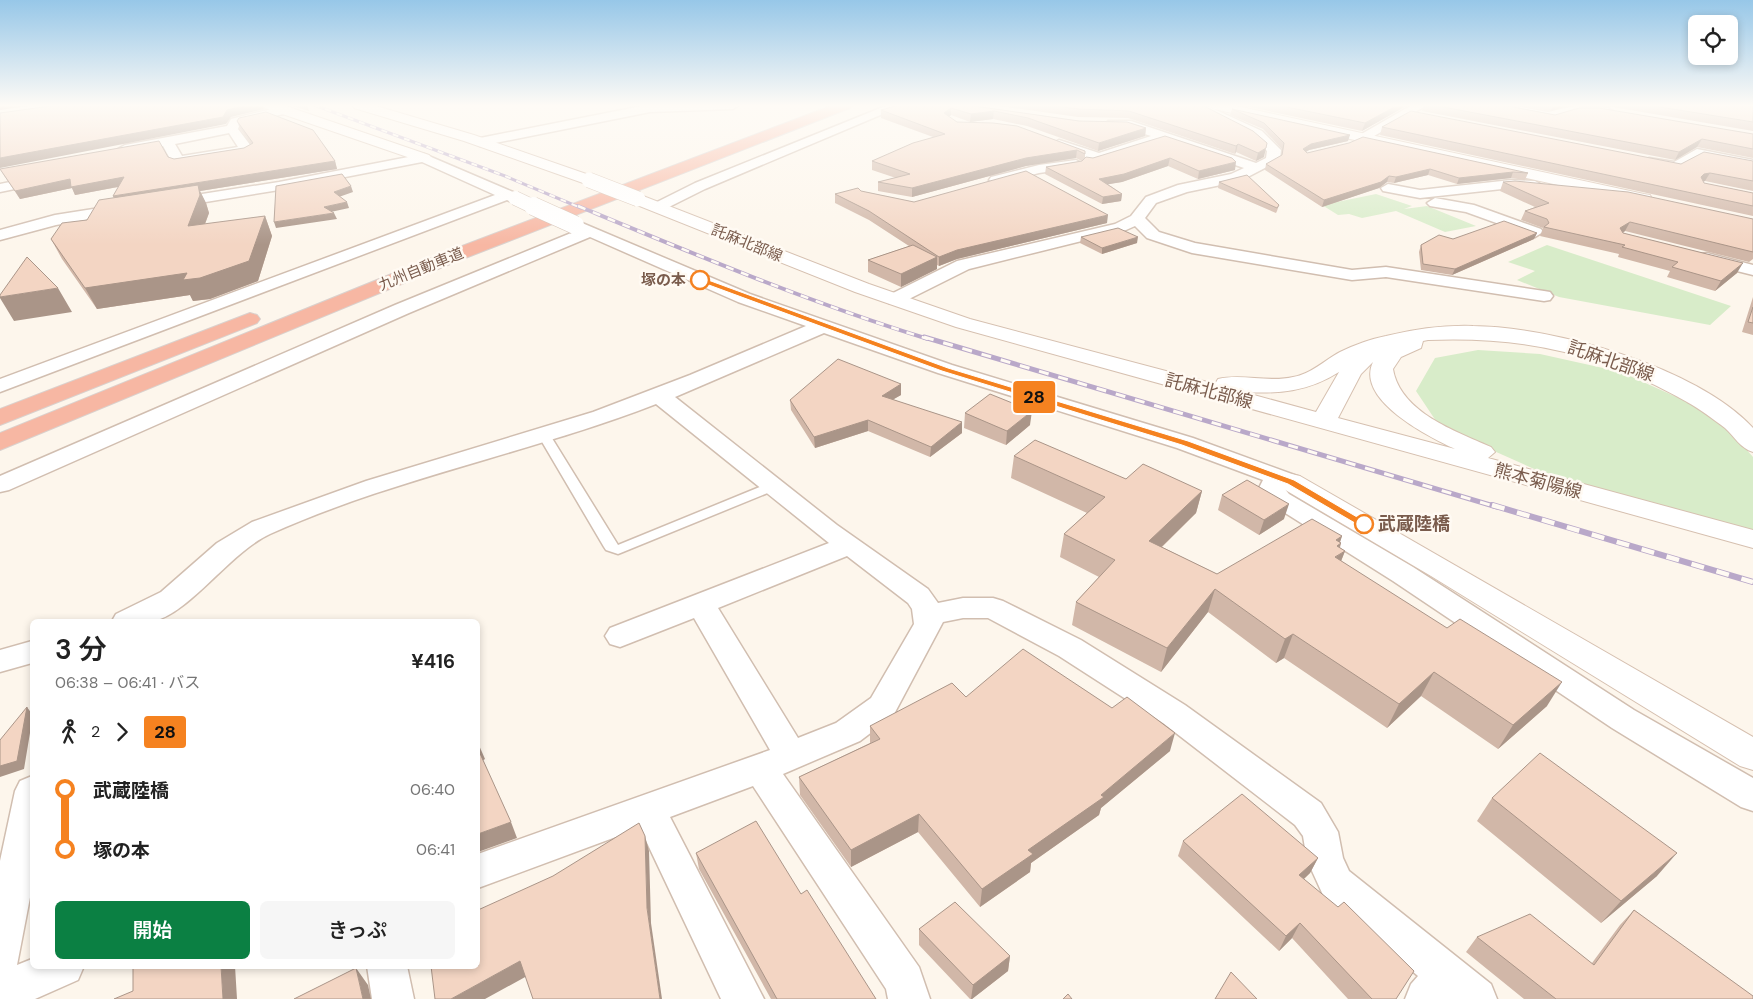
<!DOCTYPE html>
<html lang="ja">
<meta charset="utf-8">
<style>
body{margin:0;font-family:"DM Sans","Noto Sans JP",sans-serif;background:#f6f6f6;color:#222;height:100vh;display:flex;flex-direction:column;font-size:19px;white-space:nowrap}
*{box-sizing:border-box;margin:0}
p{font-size:16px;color:#767676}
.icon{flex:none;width:28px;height:28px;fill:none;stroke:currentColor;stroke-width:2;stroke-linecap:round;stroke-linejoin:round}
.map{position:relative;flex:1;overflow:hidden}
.sheet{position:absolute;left:30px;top:619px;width:450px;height:350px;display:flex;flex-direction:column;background:#fff;border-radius:8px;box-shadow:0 2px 8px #0003}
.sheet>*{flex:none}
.badge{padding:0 10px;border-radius:4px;font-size:18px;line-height:32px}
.fabs{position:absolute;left:1688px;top:15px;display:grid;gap:10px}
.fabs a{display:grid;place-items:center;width:50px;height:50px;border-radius:8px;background:#fff;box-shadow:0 2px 8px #0003;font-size:25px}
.map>.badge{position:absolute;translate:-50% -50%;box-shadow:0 0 0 2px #fff}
.legs{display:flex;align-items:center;gap:8px;height:55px;padding:0 25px;font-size:16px}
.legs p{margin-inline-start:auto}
.summary{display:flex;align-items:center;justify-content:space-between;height:85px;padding:0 25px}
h1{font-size:28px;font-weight:600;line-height:38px}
.primary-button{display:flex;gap:10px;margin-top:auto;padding:10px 25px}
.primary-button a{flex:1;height:58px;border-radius:8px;background:#0b8043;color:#fff;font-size:20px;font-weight:600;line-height:58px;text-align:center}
.primary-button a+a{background:#f6f6f6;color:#222}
ul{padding:0 25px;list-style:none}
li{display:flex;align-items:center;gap:18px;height:60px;font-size:19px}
li i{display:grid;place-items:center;width:8px;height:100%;margin:0 6px;background:currentColor}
li i::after{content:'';width:12px;height:12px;margin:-6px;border:4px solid;border-radius:50%;background:#fff}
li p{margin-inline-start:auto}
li:first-child i{background:linear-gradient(#0000 50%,currentColor 0)}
li:last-child i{background:linear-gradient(currentColor 50%,#0000 0)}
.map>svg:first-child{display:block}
.green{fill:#d8ecc9}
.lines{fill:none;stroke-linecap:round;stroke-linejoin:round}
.lane-casing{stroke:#d1beb0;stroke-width:3}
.street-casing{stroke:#d1beb0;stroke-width:3}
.secondary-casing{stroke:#d6c0b0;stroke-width:2}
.highway-casing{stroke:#dad1cd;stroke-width:2}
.lane{fill:#fff;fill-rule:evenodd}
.street{fill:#fff;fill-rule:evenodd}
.secondary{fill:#fff;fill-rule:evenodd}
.highway{fill:#f7b7a3;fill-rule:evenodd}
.rail-far3-casing{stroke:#b9a8c9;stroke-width:3}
.rail-far2-casing{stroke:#b9a8c9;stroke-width:4}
.rail-far1-casing{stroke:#b9a8c9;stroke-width:5}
.rail-casing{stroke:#b9a8c9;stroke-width:6}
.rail-far3{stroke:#fffaf3;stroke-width:2;stroke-dasharray:6;stroke-linecap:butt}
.rail-far2{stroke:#fffaf3;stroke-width:2.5;stroke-dasharray:8;stroke-linecap:butt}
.rail-far1{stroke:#fffaf3;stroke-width:3;stroke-dasharray:10;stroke-linecap:butt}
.rail{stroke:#fffaf3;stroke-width:4.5;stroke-dasharray:13;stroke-linecap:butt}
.street-bridge-far1-casing{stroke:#d1beb0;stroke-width:15;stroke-linecap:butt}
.street-bridge-casing{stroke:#d1beb0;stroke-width:19;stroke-linecap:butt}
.secondary-bridge-casing{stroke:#d6c0b0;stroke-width:16;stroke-linecap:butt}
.street-bridge-far1{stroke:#fff;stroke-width:14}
.street-bridge{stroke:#fff;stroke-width:18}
.secondary-bridge{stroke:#fff;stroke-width:15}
.wall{fill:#d1b7a8}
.shaded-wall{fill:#aa9588}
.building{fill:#f3d5c3;stroke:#aa9588}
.line-1{fill:#f58220;stroke:#fff}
.stop-1-dot{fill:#fff;stroke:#f58220;stroke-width:2.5}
.labels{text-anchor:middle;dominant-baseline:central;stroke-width:5;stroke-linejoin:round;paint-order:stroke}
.far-street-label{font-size:15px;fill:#7a5c4d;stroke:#fffaf3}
.far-stop-label{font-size:15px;font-weight:bold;fill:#7a5c4d;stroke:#fffaf3;text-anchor:end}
.street-label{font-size:18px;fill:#7a5c4d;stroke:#fffaf3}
.stop-label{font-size:18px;font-weight:bold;fill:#7a5c4d;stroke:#fffaf3;text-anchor:start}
</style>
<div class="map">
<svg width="1753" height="999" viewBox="0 0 1753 999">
<rect width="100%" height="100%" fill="#fdf6ec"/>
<path class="green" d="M1376,194l36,12 -8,3 23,-3 49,20 -31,6 -49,-21 -34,7 -13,-4 -11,1 -16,-10z
M1547,245l184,61 -21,19 -151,-28 -42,-17 18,-9 -27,-9z
M1478,350l62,4 81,18 82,37 19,13 31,35v77l-194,-54 -119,-53 -24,-36 19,-33z"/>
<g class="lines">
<g class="lane-casing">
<path id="lane" d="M544,432l6,3 68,110 149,-61h8l2,3 -2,3 -157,64 -12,-4 -2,-3 -66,-112z"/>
</g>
<g class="street-casing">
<path id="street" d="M647,105h92l-6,4 -83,3 -170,34 -7,-4 7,-4z
M888,105h16l-199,84 -42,21h-10l-3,-3 3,-3 42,-21z
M1190,105h15l57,26 19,19 -1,10 -40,21 -53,11 -31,11 -11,15 14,14 36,11 157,27 34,-3 158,24 6,1 3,4 -3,4 -6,1 -158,-24 -34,3 -160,-27 -45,-15 -12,-12 -9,4 -157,39 -68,34h-12l-3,-4 3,-4 68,-34 158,-37 16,-8 15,-19 32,-12 53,-11 13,-6 -80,-27 -68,22 -42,-16 -2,-3 7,-4 40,13 52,-17 -25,-8 -18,-1 -2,-3 2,-3h23l125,42 10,-5 1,-7 -15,-14z
M1412,105h15l-58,34 -5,1 -6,-4z
M1485,105h24l39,7 26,-6 34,2 6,4 -6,4 -33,-2 -27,6 -57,-11z
M284,106l4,1 2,3 -2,3 -48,11 -2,5 16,21 -2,3 -74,12 -5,-1 -10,-18 -38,7 -7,-4 7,-4 102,-19 4,-7zM229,133l9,14 -56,9 -7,-12z
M1697,149l56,11v8l-54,-10 -22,13 -33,-6 -2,-3 7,-4 25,4z
M424,154l89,38 9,6 -8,5 -7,-3 -507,192v-13l495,-184 -73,-33 -143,28 -110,18 -5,-2 -3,-3 3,-3 115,-18z
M1076,160l7,4 -2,3 -42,6 -43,11 -7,-4 2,-3 48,-12z
M44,175l7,4 -2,3 -49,10v-8z
M1511,180l24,1 7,4 -7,4 -24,-1 -91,10 -37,-7 -2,-3 7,-4 32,6z
M1435,198l39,7 67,24 2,3 -8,5 -69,-25 -36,-6 -3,-3z
M125,204l8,5 -3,3 -74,13 -56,15v-10l55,-15z
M575,220l175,74 202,71 241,73 107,39 3,5 -3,5 -9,2 -7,-1 5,6 124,73 221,143 119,68v33l-12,-4 -129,-79 -219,-147 -122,-77 -12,-16 4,-8 -86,-32 -239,-75 -114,-40 -149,64 162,128 91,64 10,14 25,-5h30l10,3 78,39 104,65 136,98 17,29 5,26 6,13 142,113 6,15h-92l6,-15 7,-8 -95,-81 -16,-35 -4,-24 -8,-11 -132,-102 -104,-67 -71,-38h-25l-20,4 -50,94 -33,25 -77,33 136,193 11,32h-42l-2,-10 -133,-203 -83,31 94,182h-43l-81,-171 -162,60v-34l292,-104 -76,-132 -74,29 -10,-3 -5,-8 5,-8 219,-85 -173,-139c-126,49 -262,74 -386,130 -40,18 -81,80 -117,87 -13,3 -28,0 -41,0l4,-7 45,-22 56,-49 35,-21 114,-41 227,-69 97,-37 116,-49 -68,-24 -148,-65 -181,76 -400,177 -9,2v-16l395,-171 181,-74 -9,-6zM847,556l61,47 4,6 2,15 -43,74 -35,25 -38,15 -80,-130z
M1707,253l46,12v10l-52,-13 -2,-4 2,-4z
M32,641v22l-32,9v-22z
M32,776v111l-15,78 15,-6v7h52l-6,14 -43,19h-35v-138l15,-70 5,-10z
M367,966h40l7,33h-42z"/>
</g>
<g class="secondary-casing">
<path id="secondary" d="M263,105h20l146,50 3,3 -3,3h-10l-154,-53z
M352,105h21l101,30 121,42 2,3 -8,5 -6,-2 -119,-42 -110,-33z
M1207,105h25l412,89 6,1 2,4 -2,4 -6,1 -430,-95z
M638,194l231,90 101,35 245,65 3,-5c24,-6 50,4 75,-2 18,-3 32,-17 47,-25 14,-7 31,-13 46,-16 29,-7 58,-11 87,-10 81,1 224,41 280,102v24c-13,-4 -18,-15 -28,-24 -12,-9 -25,-19 -38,-26 -84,-48 -162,-66 -259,-62l-5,1 -2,7 -20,9 -8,12c7,43 62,62 98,78l4,5 -7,6 265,72v18l-797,-221 -101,-35 -223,-89 -2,-4 2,-4zM1373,362c-18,38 56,75 82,87l-117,-31 23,-44zM1339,372l-23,40 -73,-20c35,2 65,0 96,-20z
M1291,474l9,2 453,261v33l-13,-4 -309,-190 -149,-88 -4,-6 4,-6z"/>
</g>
<g class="highway-casing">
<path id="highway" d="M833,105h19l-2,3 -400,156 -450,186v-17l436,-177z
M250,313l7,2 3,4 -3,4 -257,102v-16z"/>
</g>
<use href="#lane" class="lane"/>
<use href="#street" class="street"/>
<use href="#secondary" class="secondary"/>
<use href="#highway" class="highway"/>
<g class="rail-far3-casing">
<path id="rail-far3" d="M314,105l191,71 76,32"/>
</g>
<g class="rail-far2-casing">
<path id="rail-far2" d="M578,206c116,48 230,96 350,133"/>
</g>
<g class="rail-far1-casing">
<path id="rail-far1" d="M924,337l573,170"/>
</g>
<g class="rail-casing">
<path id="rail" d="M1492,505l261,77"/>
</g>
<use href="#rail-far3" class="rail-far3"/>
<use href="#rail-far2" class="rail-far2"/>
<use href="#rail-far1" class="rail-far1"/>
<use href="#rail" class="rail"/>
<g class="street-bridge-far1-casing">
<path id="street-bridge-far1" d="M515,198l21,10"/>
</g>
<g class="street-bridge-casing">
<path id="street-bridge" d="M533,206l42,19"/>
</g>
<g class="secondary-bridge-casing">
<path id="secondary-bridge" d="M589,180l49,19"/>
</g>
<use href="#street-bridge-far1" class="street-bridge-far1"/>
<use href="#street-bridge" class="street-bridge"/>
<use href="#secondary-bridge" class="secondary-bridge"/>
</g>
<path class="wall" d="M289,105h18l2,6z
M967,105l112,16 67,7 -1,8 -47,15 -71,-25 -34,-7 -23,3 -19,-7 -2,2 8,5 128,29v7h8l72,-22 70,34 -37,9 -30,-13 -46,16 -14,2 14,10 -1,7 -19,3 -57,-30 1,-7 36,-6 -6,-3 -50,8 -114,31 -34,-6v-9l18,-4 -24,-8v-9l61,-24 -52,-19v-8z
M992,105h210l62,52 -8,4 -20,-9 -1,2 -107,-36 -50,-1z
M1240,105h168l-46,26z
M1424,105h79l52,10 198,19v24l-56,-11 -22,13 -253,-49z
M1518,105h53l-20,6z
M1601,105h152v26z
M1232,109l116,32 -39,9 -3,2 1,1 221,20 -3,7 -14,-2 -54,6 -29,-9 -34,8 -7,-1 -8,6 -57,19 -57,-37 1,-6 16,-8v-7l-19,-20 -33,-14z
M237,121l98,40 2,8 -137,22 6,12 3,10 -4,11 60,-8 7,20 -14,45 -48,18 -17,2 -3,-6 -93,14 -35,-50 -11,-20 36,-19 27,-22 -1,-2 5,-9 -43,8 -3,-7 -52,11 -15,-22 -5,-8 168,-12 6,2 70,-11 7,-4 -11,-15z
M1382,127l299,37 72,-3v30l-48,-10 -2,1 1,1 49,10v23l-373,-81z
M1219,182l60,23 -2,6 -1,2 -58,-25z
M1503,182l250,37v40l-4,3 -124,-31 -2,2 114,40 -22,18 -48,-14 3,-6 -52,-14 1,-3 -79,-18 3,-8 -22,-8 4,-9 10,-4 -35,-16z
M861,191l53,11 193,21 -150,36 -18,7 -2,-1v4l-36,18 -33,-15v-12l41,-14 -40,-26 -34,-17v-9z
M1537,233l-3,6 -82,36 -31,-5 -2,-18 2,-7 32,-6z
M1081,237l56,6 -35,11 -22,-11z
M1753,297v38l-11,-3z
M901,384v11l-8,4 69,34 -32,24 -62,-26 -53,17 -24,-38 -1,-10z
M965,413l65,12 -24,20 -42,-17z
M1014,456l112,23 76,12 -6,22 -34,34 55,27 125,-38 -2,6 1,1 -1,5 5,3 -4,10 206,145 -49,43 -77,-53 -34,32 -103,-70 -8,5 -68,-51 -47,60 -89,-47 4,-23 23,-25 -39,-20 4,-23 23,-21 -76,-35z
M1222,495l62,24 -25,16 -41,-25z
M966,697l204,54 -69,57 -2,7 -68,48 -1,9 -50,35 -62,-75 -67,35 -51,-72 -1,-18 71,-34v-17z
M1492,798l165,78 -56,47 -124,-102z
M1183,841l135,17 -8,15 -6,6 92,120h-48l-56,-61 -13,13 -101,-95z
M696,853l105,41 75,105h-105l-72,-130z
M1634,910l119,89h-229l-58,-47 11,-15 115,26 28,-38z
M919,929l91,27 -2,15 -36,28h-2l-51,-54z"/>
<path class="shaded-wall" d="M0,105h35l-35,5z
M247,105h15l2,4 -33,8 -5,7 -226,44v-10z
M1398,105h10l-46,26 3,-8z
M1553,105h18l-20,6z
M951,108v7l-7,6v-8z
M994,111l-1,8 -23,3 1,-8z
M1146,128l-1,8 -47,15 1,-8z
M1350,135l-2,6 -39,9 -8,5 2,-6 8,-5z
M1702,139l-5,8 -22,13 4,-8z
M1238,144l-2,8 -1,2 1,-8z
M1266,148l-2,9 -8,4 2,-8z
M1077,150l-1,8 -50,8 -114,31v-9l114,-30z
M1170,158l-2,8 -46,16 -24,4 1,-7z
M335,161l2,8 -137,22 6,12 3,10 -12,32 -80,-41 -4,-8z
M1236,162l-1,8 -37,9 1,-8z
M1430,169l-2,6 -34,8 2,-6z
M1513,172l-2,6 -54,6 2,-6z
M1710,173l-5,8 -5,1 1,-5 3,-3z
M1389,176l-2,6 -8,6 -57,19 2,-7z
M124,177l4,8 -53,10 -3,-7 -52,11 -5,-8 55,-12z
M351,186l2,6 -17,6 -2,-6z
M1122,194l-1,7 -19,3 1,-7z
M347,202l2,6 -23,5 -2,-6z
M334,213l3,6 -61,9 -2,-6z
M1108,215l-1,8 -150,36 -18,7v-9l18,-7z
M265,216l7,20 -14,45 -48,18 -17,2 -3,-6 -93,14 -12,-21z
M1630,222l-5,9 -10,6 5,-9z
M1537,233l-3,6 -82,36 3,-6z
M1138,237l-1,6 -35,11v-6z
M937,257v12l-36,18v-13z
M1743,263l-6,10 -22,18 6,-10z
M58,288l14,24 -58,9 -14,-23v-1z
M901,384v11l-19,11v-10z
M1032,411l-2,14 -24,20 1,-14z
M868,420v11l-53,17 -1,-11z
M962,422v11l-32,24 1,-10z
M1202,491l-6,22 -52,51 5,-23z
M1289,504l-5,15 -25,16 5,-15z
M1342,536l-3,9 2,-2 -5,14 9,-6 -9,23 -10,7 10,-41z
M1215,589l-7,23 -47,60 6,-24z
M1293,634l-9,24 -8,5 9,-24z
M1434,672l-13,24 -34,32 12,-24z
M1562,682l-15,24 -49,43 15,-24z
M27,707l5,7v7l-8,48 -24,8v-11z
M1175,733l-5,18 -69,57 -2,7 -68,48 -1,9 -50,35 2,-18 46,-39 73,-55z
M478,743l7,16 -3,2 -4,-11z
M919,814l-1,18 -67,35v-17z
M511,822l6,16 -39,14v-18z
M645,836l4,15 2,72 11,76h-2l-13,-91z
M1677,853l-20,23 -56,47 20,-22z
M1318,858l-8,15 -18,17 7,-15z
M1300,923l-8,15 -13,13 7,-15z
M1010,956l-2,15 -36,28h-1l2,-14z
M520,961l7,15 -42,23h-34z
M221,966h14l2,33h-14z
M356,968l12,17 3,14h-8z"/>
<path class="building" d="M58,105h189l-20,5 -4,7 -223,41v-45z
M899,105h68l112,16 48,1 19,6 -47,15 -71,-25 -34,-7 -23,3 -20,-6 -7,5 13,9 36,1 24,3 68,25v3l-8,-4 -51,8 -114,30 -34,-6 32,-8 -38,-13 41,-18 32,-9 -64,-24z
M1047,105h155l51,26 14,12 -1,5 -8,5 -20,-9 -2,2 -107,-35 -50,-2z
M1277,105h121l-33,18z
M1433,105h70l52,10 24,-7h20l154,26v15l-51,-10 -23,13z
M1648,105h105v17z
M1232,109l118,26 -39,9 -8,5 4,4 42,-10 14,-6 165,36 -15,-1 -54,6 -29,-9 -34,8 -7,-1 -8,6 -57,18 -58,-36 16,-9 2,-12 -20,-20z
M1411,111l270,53 23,-12 49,9v20l-43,-8 -6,1 -3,3 3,6 49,10v13l-371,-79z
M266,112l47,18 22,31 -222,35 11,-19 -53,10 -1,-8 -55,12 -15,-22 159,-28 9,16 6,2 70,-11 9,-5 -16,-22 2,-3z
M1165,136l67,22 4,4 -37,9 -29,-13 -46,16 -25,5 23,15 -19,3 -57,-30 36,-6 4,-4 7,1z
M1026,171l82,44 -151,35 -18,7 -70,-46 -34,-17 23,-6 3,3 53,11z
M342,174l9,12 -17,6 13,10 -23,5 10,6 -60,9 2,-36z
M1247,175l32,30 -2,3 -58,-26z
M1515,181l113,11 125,27v33l-123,-30 -10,6 3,5 120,30 -22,18 -49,-14 6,-5 -56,-15 3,-2 -81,-18 5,-4 -2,-4 -22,-8 24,-8 -46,-21z
M198,185l2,10 -12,31 77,-10 -16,45 -49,17 -17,2 4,-7 -102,15 -34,-49 11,-16 25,-3 12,-20z
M1504,221l33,12 -82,36 -32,-5 -2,-19 18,-10 14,4z
M1118,228l20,9 -36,11 -21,-11z
M913,245l24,12 -36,17 -33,-14z
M27,257l31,31 -58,9v-2z
M1753,307v16l-5,-1z
M838,359l63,25 -19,12 80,26 -31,25 -63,-27 -54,17 -24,-37z
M990,394l42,17 -25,20 -42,-18z
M1035,440l91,39 17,-15 59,27 -53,50 68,33 95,-55 30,17 -6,4 5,3 -4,3 8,5 -10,6 112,71 13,-9 102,63 -49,43 -79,-53 -35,32 -106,-70 -8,5 -70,-50 -48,59 -91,-46 39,-42 -51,-26 41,-37 -91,-41z
M1247,480l42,24 -25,16 -42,-25z
M1023,649l89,59 15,-11 48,36 -74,62 3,2 -76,53 5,4 -51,35 -63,-75 -68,36 -52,-73 81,-38 -10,-13 82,-43 14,14z
M27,707l-10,54 -17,5v-26z
M478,749l33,73 -33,12z
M1540,753l137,100 -56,48 -129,-103z
M1242,794l76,64 -19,17 39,32 6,-5 70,69 -18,28h-24l-72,-76 -14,13 -103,-95z
M756,821l45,73 6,-4 69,109h-99l-81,-146z
M639,823l6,13 2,72 13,91h-127l-13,-38 -69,38h-16l-4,-33h47v-56l75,-34z
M955,902l55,54 -37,29 -54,-56z
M1634,910l119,86v3h-197l-79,-62 53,-23 64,51z
M133,966h88l2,33h-109l19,-8z
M356,968l7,31h-69z
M1231,972l26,27h-42z
M1068,994l4,5h-9z"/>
<linearGradient id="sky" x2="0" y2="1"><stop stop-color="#97c7e8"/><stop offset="0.43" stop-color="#fefbf6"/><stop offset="1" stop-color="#fefbf6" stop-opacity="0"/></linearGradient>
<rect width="1753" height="245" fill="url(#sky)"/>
<path class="line-1" d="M700,277l248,91 240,73 106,39 75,44 -2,2h-7l-72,-42 -106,-39 -240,-74 -244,-90z"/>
<g class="stop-1-dot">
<circle cx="700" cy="280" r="9"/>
<circle cx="1364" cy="524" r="9"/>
</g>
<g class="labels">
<g class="far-street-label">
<text transform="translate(747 243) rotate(22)">託麻北部線</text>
<text transform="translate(421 269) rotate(-22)">九州自動車道</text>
</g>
<g class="far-stop-label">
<text x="686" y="280">塚の本</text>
</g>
<g class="street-label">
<text transform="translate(1611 361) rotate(19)">託麻北部線</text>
<text transform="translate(1209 391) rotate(15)">託麻北部線</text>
<text transform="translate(1538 481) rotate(15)">熊本菊陽線</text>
</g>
<g class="stop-label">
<text x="1378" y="524">武蔵陸橋</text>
</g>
</g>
</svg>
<div class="fabs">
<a><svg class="icon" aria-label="locate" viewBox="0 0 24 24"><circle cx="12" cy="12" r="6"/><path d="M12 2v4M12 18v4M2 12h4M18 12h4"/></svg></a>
</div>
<b class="badge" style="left:1034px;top:397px;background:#f58220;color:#111">28</b>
<section class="sheet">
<div class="summary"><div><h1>3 分</h1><p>06:38 – 06:41 · バス</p></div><b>¥416</b></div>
<div class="legs"><svg class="icon" aria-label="walk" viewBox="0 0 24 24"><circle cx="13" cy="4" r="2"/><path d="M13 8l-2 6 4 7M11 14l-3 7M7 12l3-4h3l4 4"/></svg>2<svg class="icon" aria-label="forward" viewBox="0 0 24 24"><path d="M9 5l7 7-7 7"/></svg><b class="badge" style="background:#f58220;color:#111">28</b></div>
<ul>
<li><i style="color:#f58220"></i><b>武蔵陸橋</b><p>06:40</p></li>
<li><i style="color:#f58220"></i><b>塚の本</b><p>06:41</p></li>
</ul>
<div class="primary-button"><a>開始</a><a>きっぷ</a></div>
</section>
</div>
